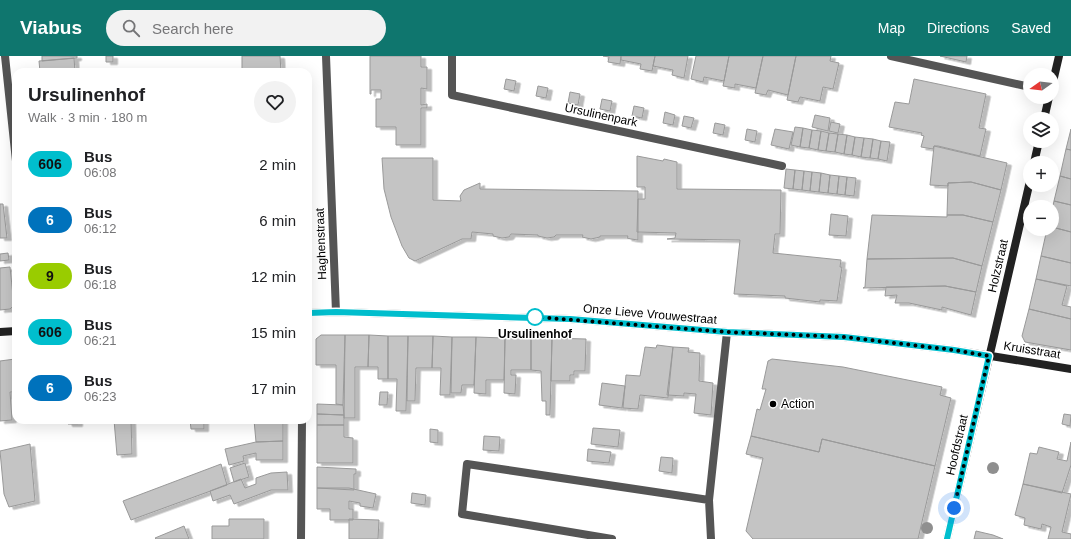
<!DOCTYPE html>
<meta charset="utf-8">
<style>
body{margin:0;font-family:Helvetica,sans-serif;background:#f2f2f2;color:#202124;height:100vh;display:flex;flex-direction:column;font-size:15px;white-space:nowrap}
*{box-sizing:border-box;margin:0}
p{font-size:13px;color:#757577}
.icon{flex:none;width:22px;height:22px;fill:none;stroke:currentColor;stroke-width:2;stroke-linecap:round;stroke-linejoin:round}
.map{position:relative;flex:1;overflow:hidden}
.drawer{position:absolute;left:12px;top:12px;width:300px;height:356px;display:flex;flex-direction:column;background:#fff;border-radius:12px;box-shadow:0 4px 16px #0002}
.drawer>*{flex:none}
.badge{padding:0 8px;border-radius:13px;font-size:14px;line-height:26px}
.needle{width:26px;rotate:256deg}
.fabs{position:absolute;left:1023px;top:12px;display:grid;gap:8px}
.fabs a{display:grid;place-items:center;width:36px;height:36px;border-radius:50%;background:#fff;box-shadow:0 4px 16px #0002;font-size:20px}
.you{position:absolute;width:20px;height:20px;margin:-10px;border:3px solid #fff;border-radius:50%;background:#1a73e8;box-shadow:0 0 0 6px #1a73e833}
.map>.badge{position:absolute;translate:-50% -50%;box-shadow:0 0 0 2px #fff}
.round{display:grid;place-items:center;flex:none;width:42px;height:42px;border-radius:21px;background:#f2f2f2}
.headline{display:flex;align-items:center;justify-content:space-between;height:68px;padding:0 16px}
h1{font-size:19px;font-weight:600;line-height:30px}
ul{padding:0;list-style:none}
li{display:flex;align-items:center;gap:12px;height:56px;padding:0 16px}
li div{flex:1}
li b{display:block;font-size:15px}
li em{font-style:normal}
li .badge{min-width:44px;font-weight:700;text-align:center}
header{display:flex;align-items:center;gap:24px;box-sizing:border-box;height:56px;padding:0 20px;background:#0f766e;color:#fff}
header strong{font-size:19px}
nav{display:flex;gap:22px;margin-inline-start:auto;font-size:14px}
.search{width:280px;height:36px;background:#f2f2f2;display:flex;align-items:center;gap:10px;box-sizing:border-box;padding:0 14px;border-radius:22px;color:#757577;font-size:15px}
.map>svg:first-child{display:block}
.building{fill:#c4c4c4;stroke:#999;filter:url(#shadow)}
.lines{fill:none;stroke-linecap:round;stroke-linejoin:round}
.lane{stroke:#555;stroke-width:8}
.street{stroke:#555;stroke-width:8}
.secondary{stroke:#222;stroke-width:8}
.tree{fill:#8f8f8f}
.line-casing{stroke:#fff;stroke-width:9}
.line{stroke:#00becd;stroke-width:6}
.walk{stroke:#000;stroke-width:4;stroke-dasharray:0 7.2}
.stop-dot{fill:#fff;stroke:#00becd;stroke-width:2}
.poi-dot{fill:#000;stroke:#fff;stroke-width:1.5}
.labels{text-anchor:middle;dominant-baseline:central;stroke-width:3;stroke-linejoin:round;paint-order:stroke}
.street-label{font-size:12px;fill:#000;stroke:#fff}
.stop-label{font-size:12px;font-weight:bold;fill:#000;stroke:#fff}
.poi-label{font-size:12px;fill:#000;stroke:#fff;text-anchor:start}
</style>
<header>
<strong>Viabus</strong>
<div class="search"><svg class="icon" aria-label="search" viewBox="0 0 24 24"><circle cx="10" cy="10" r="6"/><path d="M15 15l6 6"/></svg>Search here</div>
<nav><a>Map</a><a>Directions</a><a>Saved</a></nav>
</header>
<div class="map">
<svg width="1071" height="483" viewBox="0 0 1071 483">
<defs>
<filter id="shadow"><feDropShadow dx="4.5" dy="2.5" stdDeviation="0" flood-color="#0004"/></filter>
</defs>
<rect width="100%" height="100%" fill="#fff"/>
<path class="building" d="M42,0h35v2l-35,3z
M106,0h7v6h-7z
M242,0h38l1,16h-39z
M370,0h51v11h6v22l-6,-1v17l6,-1v4h-6v37h-25v-18h-20v-28h5v-9h-10v4h-1z
M603,0h18l-1,8 -12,-2 1,-5z
M621,0h34l-3,15 -12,-2 1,-5 -20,-4z
M655,0h33l-4,22 -12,-3 1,-5 -20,-4z
M696,0h33l-5,25 -20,-4 -1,5 -12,-3z
M729,0h34l-7,32 -21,-4v4l-12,-2z
M763,0h33l-8,39 -20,-5 -2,5 -11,-2z
M796,0h35l-1,5 9,2 -6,26 -10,-2 -3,14 -20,-4 -2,5 -11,-2z
M940,0h27l-1,6z
M74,2l1,14h-35l-1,-11z
M506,23l10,2 -2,10 -10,-2z
M914,23l72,15 -7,34 7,1 -6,27 -42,-10h-4l-1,3 -12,-2 3,-11 -3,-1 1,-2 -33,-6 6,-25 14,2z
M538,30l10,2 -2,10 -10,-2z
M570,36l10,2 -2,11 -10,-2z
M602,43l10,2 -2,10 -10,-2z
M634,50l10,2 -2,10 -10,-2z
M665,56l10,3 -2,10 -10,-2z
M815,59l15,3 -2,13 -16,-4z
M684,60l10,2 -3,10 -9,-2z
M831,66l9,2 -2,9 -9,-2z
M715,67l10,2 -2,10 -10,-2z
M795,71l8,1 -3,19 -9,-2z
M803,72l9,2 -3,18 -9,-1z
M747,73l10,2 -2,11 -10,-2z
M775,73l18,3 -4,17 -18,-4z
M1071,73v21l-5,-1z
M812,74l9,1 -3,19 -9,-2z
M821,75l8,2 -3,18 -8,-1z
M829,77l9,1 -3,18 -9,-1z
M838,78l9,1 -3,19 -9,-2z
M847,79l8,2 -3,18 -8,-1z
M855,81l9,1 -3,19 -9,-2z
M864,82l9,1 -3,19 -9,-1z
M873,83l8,2 -3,18 -8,-1z
M881,85l9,1 -3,19 -9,-2z
M934,90l73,17 -6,27 -30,-8 -23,1v3l-18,-1z
M1066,93l5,1v29l-11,-3z
M637,100l26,5 1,-2 13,3v27l104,1 -1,44h-5l-2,19 68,7 -1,7h2l-5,34 -17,-1v2l-35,-4v-2l-51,-2 6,-54 -73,-1 8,-1 1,-5 -39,-1 1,-33h7v-12h-8z
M382,102h51v42l28,1 -1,-5 4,-6 16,-7v6l158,2v49l-7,-1 -4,-1 1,-2h-28v1l-9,2 -9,-2 1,-2h-27l-2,2 -7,1 -9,-2v-1l-27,-1 -2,3 -7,1 -9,-2v-2l-21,-2 -1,7h-9l-47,22 -6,-3 -7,-12 -11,-29 -7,-28z
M786,113l9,1 -2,19 -9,-1z
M795,114l9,1 -2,19 -9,-1z
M804,115l8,1 -2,19 -8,-1z
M812,116l9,1 -2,19 -9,-1z
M821,117l9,2 -2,18 -9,-1z
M830,119l9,1 -2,18 -9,-1z
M839,120l8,1 -2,18 -8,-1z
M1060,120l11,3v26l-17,-4z
M847,121l9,1 -2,18 -9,-1z
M971,126l30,8 -8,32 -30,-7h-16l1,-32z
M1054,145l17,4v27l-19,-5v-17z
M0,148h3l4,34h-7z
M831,158l17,2 -2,20 -17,-1z
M872,159l75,2v-2h16l30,7 -11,44 -29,-8 -86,1z
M1052,171l19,5v31l-30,-7 6,-27h5z
M8,197l1,7 -9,1v-7z
M1041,200l30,7v23l-35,-7z
M953,202l29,8 -6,26 -31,-6 -82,2 2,-1 2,-28z
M10,211l4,38 -4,4 -10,1v-42z
M1036,223l31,7 -5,19 9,2v12l-42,-10z
M945,230l31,6 -5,23 -29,-8v3l-33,-7h-14l2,-8 -12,1 1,-9z
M1029,253l42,10v31l-46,-8 -3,-6z
M321,279h24l-2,70 -7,-1v-39h-20v-26z
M345,279h24l-1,32h-13v51h-11z
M369,279l19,1v43h-10v-12h-10z
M388,280h20l-2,75h-10l1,-32h-9z
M408,280h25l-1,32h-16l-1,33h-8z
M433,280l19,1 -2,58h-10l1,-27h-9z
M452,281h24l-2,48h-12l-1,8h-10z
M476,281l29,1 -1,42h-18v14l-12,-1z
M505,282h26v32h-20v5h5l-1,19 -11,-1z
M531,282h21l-2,77h-4v-14h-4l-1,-30 -10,-1z
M552,282l34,1 -1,32h-11v4h-4v6h-19z
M657,289l16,2 -5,51 -28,-3 -2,14 -15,-1 3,-33 14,1 5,-29 11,1z
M673,291l16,1 -1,4 12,1 -1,28 14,2 -2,32 -17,-2 2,-19 -12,-1v3l-17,-1z
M15,303l1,33h-6l2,28 -12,1v-60z
M772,303l71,8 99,20 -2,8 11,3 -16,68 -113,-27 -3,13 -68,-16 6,-27 3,1 6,-21h-4l6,-28z
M602,327l23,3 -3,22 -23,-3z
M380,336h8l-1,13h-8z
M317,348l26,1 1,10 -27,-1z
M317,358l27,1v10h-27z
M1064,358l7,1 -1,11 -8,-2z
M67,364h11v4h-10z
M114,364h17l1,34 -15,1z
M190,364h14v9h-13z
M283,364v21l-27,1 -2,-22z
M317,369h27v12l9,1v25h-36z
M593,372l27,2 -2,17 -27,-3z
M430,373l8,1v13l-8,-1z
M484,380l16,1 -1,14 -16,-1z
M751,380l68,16 3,-13 113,27 -17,73h-165l-7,-8 17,-73 -17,-4z
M283,385v19h-27v-7l-13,3 1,5 -15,4 -4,-16 31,-7z
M1071,386v23l-9,28 -39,-9 7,-31 7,1 2,-7 20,5 -2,7 10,2z
M30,388l5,57 -26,6 -5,-13 -4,-43z
M588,393l23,3 -2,11 -22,-2z
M661,401l12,1 -1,15 -13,-2z
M245,407l4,14 -15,5 -4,-14z
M221,408l6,21 -96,35 -8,-19z
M317,411l39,2v5h-2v16l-37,-2z
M287,416l1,18h-17l-37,14 -4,-9 -17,6 -3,-10 31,-12 4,9 11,-4v-6l15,-5z
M1023,428l48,10 -9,38 9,2v5h-23l3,-12 -9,-3 -1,5 -17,-4 1,-7 -10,-3z
M317,432h32l27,6 -3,14 -13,-2v-3l-11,-2v8h4v11h-23v-11h-13z
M412,437l14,2 -1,10 -14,-2z
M229,463h35v20h-52v-13h17z
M349,463l30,1 -1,19h-29z
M184,470l5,13h-33l-1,-1z
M976,475l17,4 10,4h-29z"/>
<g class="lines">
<path class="lane" d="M452,0v39l330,71
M612,483l-150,-25 5,-50 242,36
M711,483l-2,-39 18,-168"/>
<path class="street" d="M5,0l11,105
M326,0l10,256
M891,0l139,31
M301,483l1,-119"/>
<path class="secondary" d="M1052,30l7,-30
M1044,63l5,-22
M1034,107l5,-22
M308,257l28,-1 234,7 157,13 117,5 110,13 117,19
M0,276l16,-1
M947,483l83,-358"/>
</g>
<g class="tree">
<circle cx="993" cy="412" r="6"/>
<circle cx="927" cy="472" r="6"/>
</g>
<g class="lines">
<g class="line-casing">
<path id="line" d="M308,257l28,-1 234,7 157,13 117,5 110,13 35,6 -42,183"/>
</g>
<use href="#line" class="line"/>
<path class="walk" d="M535,261l192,15 117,5 110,13 35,6 -35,152"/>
</g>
<circle class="stop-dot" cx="535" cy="261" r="8"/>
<circle class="poi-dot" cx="773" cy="348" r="4"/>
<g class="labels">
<g class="street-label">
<text transform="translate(601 59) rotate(12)">Ursulinenpark</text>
<text transform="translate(321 188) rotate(-92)">Haghenstraat</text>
<text transform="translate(998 210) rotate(-77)">Holzstraat</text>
<text transform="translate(650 258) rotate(5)">Onze Lieve Vrouwestraat</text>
<text transform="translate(1032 294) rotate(9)">Kruisstraat</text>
<text transform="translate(957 389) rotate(-77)">Hoofdstraat</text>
</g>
<g class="stop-label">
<text x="535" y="278">Ursulinenhof</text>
</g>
<g class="poi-label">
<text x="781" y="348">Action</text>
</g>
</g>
</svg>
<div class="fabs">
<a><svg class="needle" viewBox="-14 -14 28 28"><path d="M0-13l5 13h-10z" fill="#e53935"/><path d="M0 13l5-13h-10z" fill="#757577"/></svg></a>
<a><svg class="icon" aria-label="layers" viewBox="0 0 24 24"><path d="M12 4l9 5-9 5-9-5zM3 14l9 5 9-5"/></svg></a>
<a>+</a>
<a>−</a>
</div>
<div class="you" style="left:954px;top:452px"></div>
<section class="drawer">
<div class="headline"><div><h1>Ursulinenhof</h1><p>Walk · 3 min · 180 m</p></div><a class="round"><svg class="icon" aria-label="heart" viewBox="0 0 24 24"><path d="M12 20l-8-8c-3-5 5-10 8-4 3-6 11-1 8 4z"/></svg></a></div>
<ul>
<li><span class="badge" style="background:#00becd;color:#111">606</span><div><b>Bus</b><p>06:08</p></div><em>2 min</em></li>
<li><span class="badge" style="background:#0072bc;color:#fff">6</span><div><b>Bus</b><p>06:12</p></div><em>6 min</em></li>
<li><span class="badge" style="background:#9c0;color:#111">9</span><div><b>Bus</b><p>06:18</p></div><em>12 min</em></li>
<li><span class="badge" style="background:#00becd;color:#111">606</span><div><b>Bus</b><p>06:21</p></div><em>15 min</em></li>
<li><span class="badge" style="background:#0072bc;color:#fff">6</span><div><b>Bus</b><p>06:23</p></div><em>17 min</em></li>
</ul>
</section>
</div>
